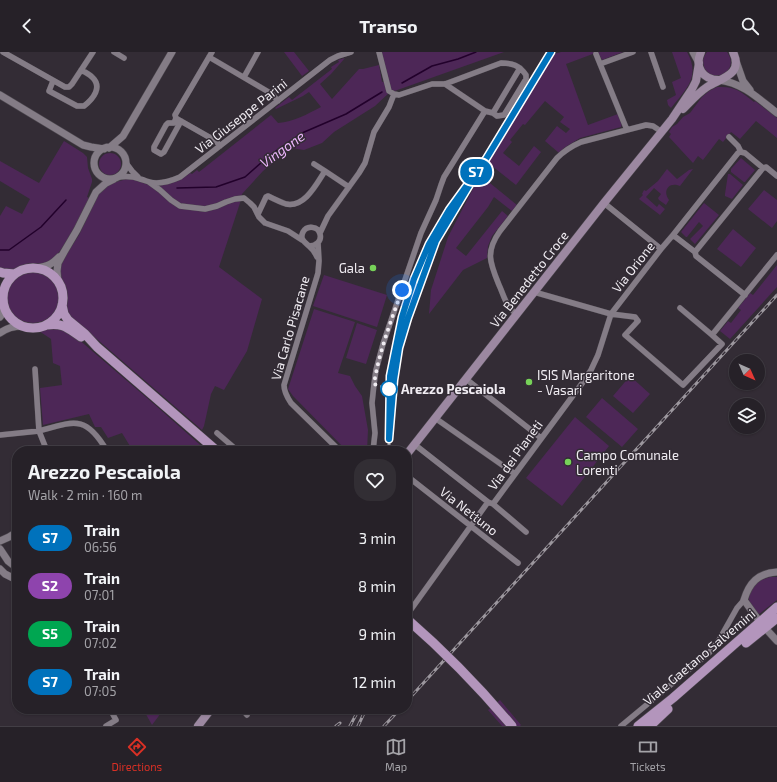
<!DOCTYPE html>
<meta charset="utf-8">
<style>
body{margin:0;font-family:"Exo 2",sans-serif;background:#322e34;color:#f1f3f6;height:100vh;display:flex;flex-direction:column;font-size:15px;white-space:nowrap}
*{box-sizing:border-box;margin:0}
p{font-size:13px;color:#a4a3a8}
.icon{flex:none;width:22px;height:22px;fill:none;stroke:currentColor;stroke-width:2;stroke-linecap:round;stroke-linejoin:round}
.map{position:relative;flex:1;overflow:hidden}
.sheet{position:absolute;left:12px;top:394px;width:400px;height:268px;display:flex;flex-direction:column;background:#262128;border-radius:16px;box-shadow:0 1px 3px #0004,0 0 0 1px #423e45}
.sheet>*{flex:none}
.badge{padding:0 8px;border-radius:13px;font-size:14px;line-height:26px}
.needle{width:26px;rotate:135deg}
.fabs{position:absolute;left:729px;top:302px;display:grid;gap:8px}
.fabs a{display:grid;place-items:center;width:36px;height:36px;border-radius:50%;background:#262128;box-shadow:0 1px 3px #0004,0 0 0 1px #423e45;font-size:20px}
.you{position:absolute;width:20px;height:20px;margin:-10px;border:3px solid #fff;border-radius:50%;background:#1a73e8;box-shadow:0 0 0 6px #1a73e833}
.map>.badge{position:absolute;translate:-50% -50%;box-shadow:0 0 0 2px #fff}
.round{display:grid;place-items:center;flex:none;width:42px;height:42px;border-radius:16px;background:#322e34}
.headline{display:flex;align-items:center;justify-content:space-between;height:68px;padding:0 16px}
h1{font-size:19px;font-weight:700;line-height:30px}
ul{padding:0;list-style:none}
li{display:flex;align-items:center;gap:12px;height:48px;padding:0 16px}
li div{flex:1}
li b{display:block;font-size:15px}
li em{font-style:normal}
li .badge{min-width:44px;font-weight:700;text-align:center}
header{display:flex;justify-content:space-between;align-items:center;height:52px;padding:0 16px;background:#262128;font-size:18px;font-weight:700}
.tab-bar{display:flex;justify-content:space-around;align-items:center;height:56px;border-top:1px solid #423e45;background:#262128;font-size:11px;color:#a4a3a8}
.tab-bar a{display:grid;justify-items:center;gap:2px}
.tab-bar .on{color:#d93025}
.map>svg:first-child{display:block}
.green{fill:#4d2757}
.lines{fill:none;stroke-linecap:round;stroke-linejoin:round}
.stream{stroke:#22002b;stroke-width:1.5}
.minor-casing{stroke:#4d484f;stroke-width:6}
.tertiary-casing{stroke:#4d484f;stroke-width:8}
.secondary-casing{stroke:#4d484f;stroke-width:9}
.primary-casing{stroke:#4d484f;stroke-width:10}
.minor{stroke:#847c86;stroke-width:5.5}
.tertiary{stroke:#847c86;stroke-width:7}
.secondary{stroke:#9c88a1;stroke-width:8}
.primary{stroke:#b395bc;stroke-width:9}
.rail-casing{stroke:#9c979e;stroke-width:3}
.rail{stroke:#332c35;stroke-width:1.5;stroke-dasharray:4.5;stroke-linecap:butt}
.primary-bridge-casing{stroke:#4d484f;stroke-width:10;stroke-linecap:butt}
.primary-bridge{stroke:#b395bc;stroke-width:9}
.line-casing{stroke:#fff;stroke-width:9}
.line{stroke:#0072bc;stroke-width:6}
.walk{stroke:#f0ecf2;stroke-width:4;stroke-dasharray:0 7.2}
.poi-dot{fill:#77d259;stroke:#332c35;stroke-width:1.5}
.stop-dot{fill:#fff;stroke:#0072bc;stroke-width:2}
.labels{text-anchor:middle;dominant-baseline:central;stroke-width:3;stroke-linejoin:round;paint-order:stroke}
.street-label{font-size:13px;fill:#f0ecf2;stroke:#332c35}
.poi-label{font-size:13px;fill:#f0ecf2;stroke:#332c35;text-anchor:start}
.stop-label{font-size:13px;font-weight:bold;fill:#f0ecf2;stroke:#332c35;text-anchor:start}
.water-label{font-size:14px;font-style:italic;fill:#eeb6fe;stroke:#332c35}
</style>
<header><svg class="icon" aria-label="back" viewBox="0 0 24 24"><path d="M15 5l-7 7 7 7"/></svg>Transo<svg class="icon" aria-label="search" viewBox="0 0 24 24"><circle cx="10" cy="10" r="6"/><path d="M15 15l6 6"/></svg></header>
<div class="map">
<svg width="777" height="674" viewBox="0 0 777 674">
<rect width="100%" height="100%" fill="#332c35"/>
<path class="green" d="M284,0h10l15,19 -7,5z
M380,0h124l-115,41 -14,13 -41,26 -12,11 -18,7 -13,-2 -28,23 -21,23 -2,9 -21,64 43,32 -15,52 -23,39 -9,-4 -4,8 -7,32 -2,4 -104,-90 -28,-23 -2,-2 -2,-9 1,-9 -1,-10 -6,-11v-12l19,-29 22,-45 7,-6 19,-5 9,1 10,4 6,1 31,-7 7,-5 2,1 5,-4 2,2 72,-57 7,8c16,-1 29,-9 43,-16l-12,-15 -6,4 -27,13 -1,-1 14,-11 3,3 40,-31 -1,-2 8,-5 -1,-2 7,-2 -14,16 -11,10 12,15 27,-30h4l16,-4 3,17 4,-1z
M561,0h62l-21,8 -4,-8 -32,12 22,61 30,-11 4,10 -1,3 -41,11 -16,10 -5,5 -14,-12 12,-15 9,7 4,-4 -10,-7 4,-5 -19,-16 -20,24 -2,-1 -13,16 2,2 -9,11 16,13 15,-20 7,6 -25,33 -29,-23 67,-108z
M672,0h15c14,25 -1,37 -16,56l-3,-3 -1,-5 9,-5 -4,-13 9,-4z
M707,0h20c14,19 -15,34 -23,15 -2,-6 -1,-10 3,-15z
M717,35c19,-1 23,4 37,15l1,-1 22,17v20l-21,-17 -16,18 -9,-7 -8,10 -4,-3 -16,21 -5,-4 -5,7 -24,-26 2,-3 -2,-2 3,-5 5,-3 6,-7 7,-4 12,-16 7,-6z
M64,89l19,12 4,4 1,11 4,11v3l-5,15 2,1c-6,13 -28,58 -39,64 -9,4 -14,1 -24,2 -5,1 -9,5 -14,6 -4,1 -8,-1 -12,-2v-52l6,-10 16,8 8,-15 -30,-18v-20l39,22z
M99 112a11 11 0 1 1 22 0a11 11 0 1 1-22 0Z
M741,106l14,12 -10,12h-1l-13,-10v-3z
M667,117l10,10 12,-9 4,-1 -13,17c-11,-5 -18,5 -11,14l-3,5 -7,-5 -1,-2 3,-4 -7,-6 -8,9 11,10 2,-3 6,5 -5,6 -21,-16 4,-4 -1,-1 2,-4 2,1 12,-10z
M728,122h2l13,11 -11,14 -7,-3v-2z
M480,123l37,30 -5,6 -18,-14 -6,10 -32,41 10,8 36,-45 6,5 -16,20 -4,10 -1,12 -24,12 -34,44 2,-24 17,-53z
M764,138l13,10v21l-5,7 -24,-19z
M704,151l15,12 -24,29 -5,-5 13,-13 -4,-4 -12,15h-1l-5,-5z
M733,177l23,19 -15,19 -24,-18z
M777,213v22l-47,52 -10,-8 8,-10 3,2 10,-13 -3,-2 12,-15 3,2z
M7 245a26 26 0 1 1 52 0a26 26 0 1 1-52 0Z
M324,223l63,20 -10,32 -64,-21z
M314,257l41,13 -17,51 12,3 5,10 7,10 6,34 -1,21h-20l-54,-55 -5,-7z
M357,271l20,7 -11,34 -20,-6z
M54,275l16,5 84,72 53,47h-52l-5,-6 -13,6h-4l-11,-18 -14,5 -7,-11h-6l-6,-13 -46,11 -3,-37 22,-3 -2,-19 -7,-3 -2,-24 -12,-8z
M630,324l20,18 -17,19 -20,-17z
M602,346l36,31 -16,18 -36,-30z
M575,365l34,29 -47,60 -36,-28z
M770,525h7v23l-19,15 -8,-11 -1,-5 1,-8 8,-10z
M500,648l21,25 -1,1h-18l-14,-16z
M143,657h21l-12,16z"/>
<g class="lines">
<path class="stream" d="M402,31l30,-17 26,-7 18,-7
M177,136l39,-1 29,-10 25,-22 32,-22 44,-19 36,-22
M0,198h9l32,-23 25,-27"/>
<g class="minor-casing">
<path id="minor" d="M3,0l62,35h4l3,-3 21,-32
M114,0l10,6
M212,0l-37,63 1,3 3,2 37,21 4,5
M379,0l10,39 5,3
M651,0l12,35
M596,2l31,76
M209,5l63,37 6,7
M600,12l33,-12
M244,25l14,-25
M53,29l-4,10 28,15h7c9,-7 19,-19 8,-29 -3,-3 -7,-5 -11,-7
M445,32l40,27
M394,42l5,1 33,-11h13l56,-21c11,0 18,2 25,12v4l-22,36 -7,1 -4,-3 27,-45
M176,66l-2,5h-6l-2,2 -12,22v3l7,4 3,-2 17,-31
M729,85l9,9 3,6
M126,111l6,8 6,6
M314,112l11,7 24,16
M763,116l-68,84 -22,-17 65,-82 3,-1 4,1 18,15 3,-1 11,9
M118,125c8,-1 15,-1 22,2 4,1 6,2 9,3 11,3 22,-1 31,-5l150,-117 8,-4 13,-4
M149,130l11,8 11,10 9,6 25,3 12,-3 9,-4 9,-3 9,-1 6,5 4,4 5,10 6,6 23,8 14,9
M604,151l57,46
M258,162l8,-17 2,-1c6,3 12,6 18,8 19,4 31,-21 39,-33
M320,181l8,-17 31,-43 6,-10 9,-31 15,-25 5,-13
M318,191l1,18 -1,12 -34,112c0,7 3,12 7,18l49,48
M309,194c7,0 13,-5 11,-12 -2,-8 -13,-9 -17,-2 -4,8 3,11 7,15 4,3 5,6 7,10
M695,200l1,4 49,39
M534,240l77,22 24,3 3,4 -13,14 58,50 39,-41 -10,-9
M680,256l32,27 65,-80
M517,263c-3,-3 -7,-6 -9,-10 -4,-6 -6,-14 -9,-20 -9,-22 -14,-33 1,-54l57,-73c7,-7 15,-12 24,-16l65,-17 7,1 9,6
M466,327l75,59
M435,366l80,56
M217,381l21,18
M0,383l39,-4 -4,-62
M414,392l74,58
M47,399l-8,-20c36,-10 47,-16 68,20
M373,399l2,-18 -3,-30 2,-19 2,-14 7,-26 38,-111 15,-33 5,-15 3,-8 41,-66 8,2
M407,424l111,87
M493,452l33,28
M407,563l81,-113 5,2 90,-122 8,-12 7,-15 13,-41 50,-65 12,-14
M242,657l5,6
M106,674l10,-6 -6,-11
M621,674l88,-73 10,-13 18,-32 7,-8"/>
</g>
<g class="tertiary-casing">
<path id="tertiary" d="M693,0l6,11
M736,9l7,20 7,9
M719,28c24,3 40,19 58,33
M0,43l83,50 8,2 13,2
M94 111a16 16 0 1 1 32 0a16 16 0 1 1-32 0Z
M109,96l14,-12 49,-84
M37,216c11,-2 14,-3 22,-11
M58,229l-1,-10 1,-8 6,-11 13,-22 19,-38 10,-9 8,-4
M0,265l2,-3 1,-11
M0,281c7,-5 13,-7 22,-7
M0,489l9,-4 8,-5
M0,497l8,12 9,7
M0,517l5,5 12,6
M757,566l-13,-18c5,-17 14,-27 33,-28
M767,578l10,11"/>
</g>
<g class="secondary-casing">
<path id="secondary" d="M701,0c-7,15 2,28 18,28
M683,57c8,-8 15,-16 24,-22 14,-9 37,-12 26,-35
M407,402l197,-251 68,-84 20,-30 4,-8 3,-18
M198,674l13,-17"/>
</g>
<g class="primary-casing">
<path id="primary" d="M3 246a30 30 0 1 1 60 0a30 30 0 1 1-60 0Z
M0,220l3,1 12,1
M62,253l2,9 4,6 17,14 12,13 120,104
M46,273c18,-2 20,2 35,12
M746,591l31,-25
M638,674l35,-28 104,-91
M650,674l18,-17"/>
</g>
<use href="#minor" class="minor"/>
<use href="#tertiary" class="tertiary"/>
<use href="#secondary" class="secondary"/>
<use href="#primary" class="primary"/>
<g class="rail-casing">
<path id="rail" d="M404,280l27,-77
M389,399v-62l1,-13 12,-59 12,-38 15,-35 20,-34 37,-51 65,-107
M407,649l370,-406
M336,674l4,-3
M350,674l9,-17
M358,674l8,-17
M384,674l16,-17"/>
</g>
<use href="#rail" class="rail"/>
<g class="primary-bridge-casing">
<path id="primary-bridge" d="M407,567c38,33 73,69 105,107"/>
</g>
<use href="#primary-bridge" class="primary-bridge"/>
</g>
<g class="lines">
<g class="line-casing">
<path id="line" d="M475,124l-39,65 -28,77 -9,30 -5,32 -5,59 1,-63 12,-59 12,-38 15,-35 20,-34 37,-51 65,-107"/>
</g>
<use href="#line" class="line"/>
<path class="walk" d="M389,337l-15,-5c5,-32 17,-63 28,-94"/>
</g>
<g class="poi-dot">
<circle cx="373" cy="216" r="4"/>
<circle cx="529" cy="330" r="4"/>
<circle cx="568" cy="410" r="4"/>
</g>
<circle class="stop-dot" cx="389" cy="337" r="8"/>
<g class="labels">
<g class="street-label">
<text transform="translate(241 64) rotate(-38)">Via Giuseppe Parini</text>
<text transform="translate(633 215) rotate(-52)">Via Orione</text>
<text transform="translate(529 227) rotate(-52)">Via Benedetto Croce</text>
<text transform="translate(290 276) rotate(-74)">Via Carlo Pisacane</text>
<text transform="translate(515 403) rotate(-54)">Via dei Pianeti</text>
<text transform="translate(469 459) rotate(38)">Via Nettuno</text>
<text transform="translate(699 605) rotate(-40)">Viale Gaetano Salvemini</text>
</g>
<g class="poi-label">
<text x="365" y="216" text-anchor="end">Gala</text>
<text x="537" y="323">ISIS Margaritone<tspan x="537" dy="15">- Vasari</tspan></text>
<text x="576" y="403">Campo Comunale<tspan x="576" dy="15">Lorenti</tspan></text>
</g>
<g class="stop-label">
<text x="401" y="337">Arezzo Pescaiola</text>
</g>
<g class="water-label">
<text transform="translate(282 97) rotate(-36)">Vingone</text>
</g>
</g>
</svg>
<div class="fabs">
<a><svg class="needle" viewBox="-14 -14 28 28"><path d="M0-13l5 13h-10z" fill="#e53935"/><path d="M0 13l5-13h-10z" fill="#a4a3a8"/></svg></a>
<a><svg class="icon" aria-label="layers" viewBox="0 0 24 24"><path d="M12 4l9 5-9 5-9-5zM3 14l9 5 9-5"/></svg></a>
</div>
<div class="you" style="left:402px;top:238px"></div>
<b class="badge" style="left:476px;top:120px;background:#0072bc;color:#fff">S7</b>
<section class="sheet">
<div class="headline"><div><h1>Arezzo Pescaiola</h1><p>Walk · 2 min · 160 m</p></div><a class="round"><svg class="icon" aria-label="heart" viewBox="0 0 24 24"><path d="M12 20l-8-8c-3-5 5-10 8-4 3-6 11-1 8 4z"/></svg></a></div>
<ul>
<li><span class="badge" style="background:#0072bc;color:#fff">S7</span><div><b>Train</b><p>06:56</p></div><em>3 min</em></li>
<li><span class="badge" style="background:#8e44ad;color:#fff">S2</span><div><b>Train</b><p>07:01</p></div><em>8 min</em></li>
<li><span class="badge" style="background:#00a651;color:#fff">S5</span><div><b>Train</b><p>07:02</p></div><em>9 min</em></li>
<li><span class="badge" style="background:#0072bc;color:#fff">S7</span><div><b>Train</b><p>07:05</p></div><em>12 min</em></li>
</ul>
</section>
</div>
<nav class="tab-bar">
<a class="on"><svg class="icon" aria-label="directions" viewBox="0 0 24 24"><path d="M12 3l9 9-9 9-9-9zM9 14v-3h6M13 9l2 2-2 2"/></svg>Directions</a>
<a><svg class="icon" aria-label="map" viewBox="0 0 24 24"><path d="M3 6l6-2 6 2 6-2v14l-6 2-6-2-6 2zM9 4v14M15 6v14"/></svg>Map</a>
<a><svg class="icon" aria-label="tickets" viewBox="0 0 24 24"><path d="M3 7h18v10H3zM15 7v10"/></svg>Tickets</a>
</nav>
